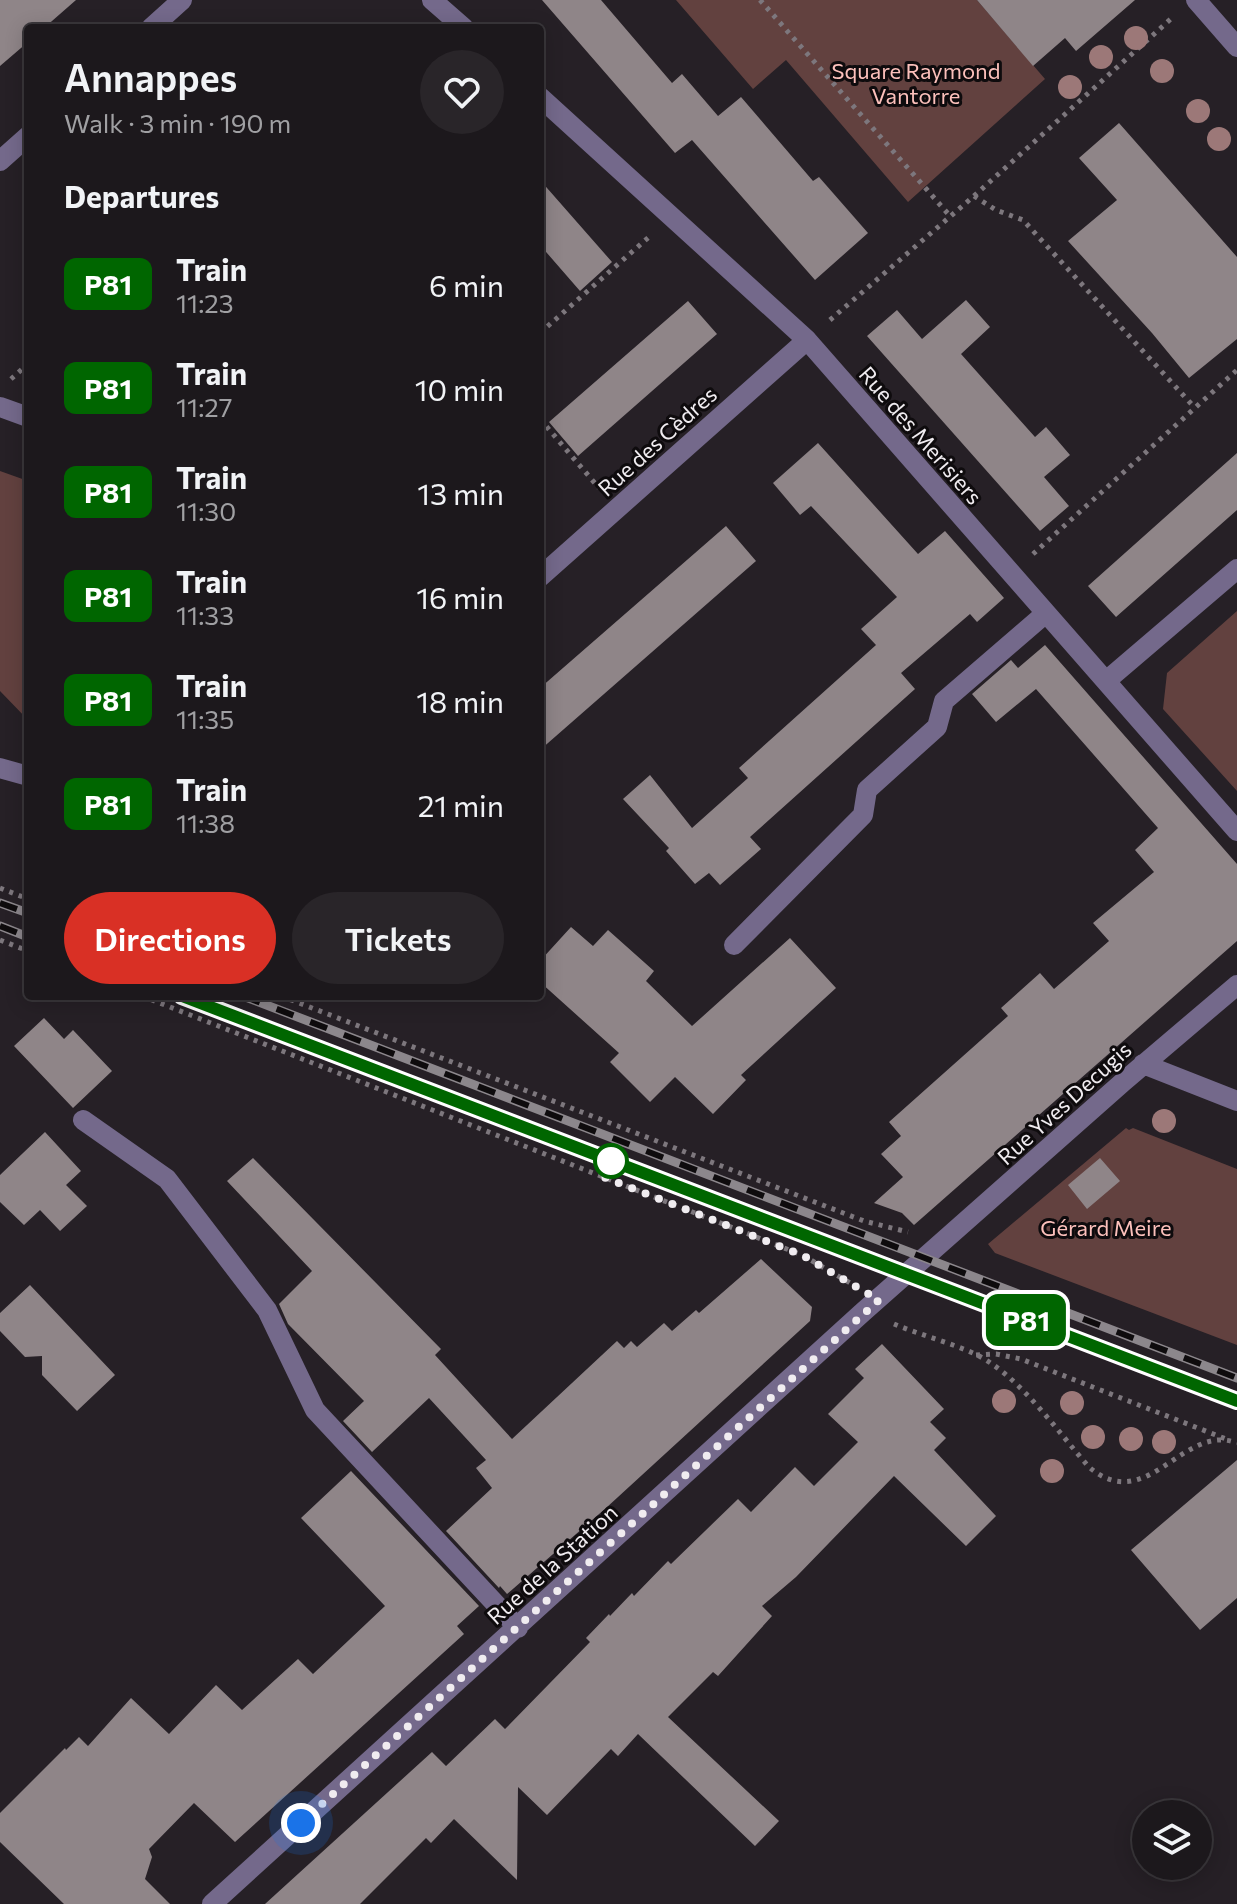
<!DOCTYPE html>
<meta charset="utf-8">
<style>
body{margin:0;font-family:Commissioner,sans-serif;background:#292529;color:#f1f3f6;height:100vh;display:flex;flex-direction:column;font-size:30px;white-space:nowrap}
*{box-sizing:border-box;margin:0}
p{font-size:26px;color:#a0a0a3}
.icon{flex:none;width:44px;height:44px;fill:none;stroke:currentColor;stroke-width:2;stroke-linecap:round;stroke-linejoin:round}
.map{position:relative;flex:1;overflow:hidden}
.details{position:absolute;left:24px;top:24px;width:520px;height:976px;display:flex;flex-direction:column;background:#1c181c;border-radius:8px;box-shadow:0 4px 20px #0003,0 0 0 2px #3a373b}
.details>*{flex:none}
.badge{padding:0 16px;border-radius:12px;font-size:28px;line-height:52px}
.controls{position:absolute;left:1132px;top:1800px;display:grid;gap:16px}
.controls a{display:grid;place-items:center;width:80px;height:80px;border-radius:50%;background:#1c181c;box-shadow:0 4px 20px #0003,0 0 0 2px #3a373b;font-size:40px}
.you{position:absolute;width:40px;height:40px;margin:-20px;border:6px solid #fff;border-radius:50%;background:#1a73e8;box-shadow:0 0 0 12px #1a73e833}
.map>.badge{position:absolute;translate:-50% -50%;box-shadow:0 0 0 4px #fff}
h2{padding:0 40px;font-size:30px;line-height:72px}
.round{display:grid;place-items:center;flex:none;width:84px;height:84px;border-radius:42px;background:#292529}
.headline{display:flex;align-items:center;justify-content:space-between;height:136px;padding:0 40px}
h1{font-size:38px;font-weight:600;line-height:60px}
.button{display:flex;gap:16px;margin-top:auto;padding:16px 40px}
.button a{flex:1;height:92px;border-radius:48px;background:#d93025;color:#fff;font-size:32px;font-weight:600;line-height:92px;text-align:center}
.button a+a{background:#292529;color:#f1f3f6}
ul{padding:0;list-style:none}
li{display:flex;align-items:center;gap:24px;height:104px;padding:0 40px}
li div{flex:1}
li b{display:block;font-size:30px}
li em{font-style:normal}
li .badge{min-width:88px;font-weight:700;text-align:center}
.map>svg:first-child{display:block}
.green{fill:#62413f}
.building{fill:#8f8588}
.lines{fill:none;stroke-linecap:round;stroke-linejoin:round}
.path{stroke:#7d777d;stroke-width:5;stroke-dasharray:4 6;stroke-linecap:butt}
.minor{stroke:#74698b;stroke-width:20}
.rail-casing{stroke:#8c878c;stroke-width:9}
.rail{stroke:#0e0b0d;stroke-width:6;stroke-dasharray:18;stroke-linecap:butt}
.tree{fill:#9c7878}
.line-casing{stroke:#fff;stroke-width:18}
.line{stroke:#060;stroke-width:12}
.walk{stroke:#f0ecf0;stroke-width:8;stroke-dasharray:0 14.4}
.stop-dot{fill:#fff;stroke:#060;stroke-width:4}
.labels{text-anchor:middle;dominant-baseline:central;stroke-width:6;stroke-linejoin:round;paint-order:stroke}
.park-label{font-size:22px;fill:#fcc0bb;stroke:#0e0b0d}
.street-label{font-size:22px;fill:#f0ecf0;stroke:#0e0b0d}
</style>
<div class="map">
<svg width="1237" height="1904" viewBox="0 0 1237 1904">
<rect width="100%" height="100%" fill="#262026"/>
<path class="green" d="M676,0h301l68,79 -137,123 -122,-142 -33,29z
M0,471l28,10v239l-28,-29z
M1237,611v180l-74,-82 4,-36z
M1126,1128l3,2 4,-2 104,41v176l-242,-92 -7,-9z"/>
<path class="building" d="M0,0h76l-32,28h-16v14l-28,24z
M542,0h59l71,83 10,-9 36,42 23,-19 72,84 6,-4 49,56 -53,47 -123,-140 -17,13z
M977,0h158l-59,51 -11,-13 -32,28z
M1119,123l118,134v82l-48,39 -37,-45 -84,-92 49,-41 -38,-42z
M540,180l72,82 -32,29 -40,-46z
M966,300l24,27 -29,27 74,83 11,-10 24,28 -26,22 25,29 -29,25 -173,-195 30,-26 25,29z
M688,301l29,33 -139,122 -29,-34z
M818,443l100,111 27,-23 59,67 -27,24 -7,-8 -69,59 14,16 -165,148 11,12 -41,36 -11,-12 -14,11 -29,-33 3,-3 -46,-49 27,-24 42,53 56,-50 -9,-10 137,-123 -15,-16 36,-32 -86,-91 -11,9 -27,-32z
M1237,453v57l-121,107 -28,-31z
M726,526l30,35 -216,189v-62z
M1045,645l192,219v77l-323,284 -12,-12 -28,-10 29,-26 -22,-23 20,-18 -12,-14 119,-106 -7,-8 39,-35 14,16 55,-48 -16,-18 61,-51 -19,-22 23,-22 -122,-139 -40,33 -24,-28 39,-34 7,8z
M571,927l22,19 15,-16 46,41 -8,10 46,45 98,-88 46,50 -95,87 5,5 -33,34 -38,-37 -25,25 -40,-40 9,-9 -79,-71v-21z
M44,1018l20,21 9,-9 39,41 -39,37 -59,-62z
M45,1132l36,39 -15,14 21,21 -27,25 -20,-21 -16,15 -24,-23v-27z
M253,1158l188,191 -6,6 77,84 105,-98 7,7 7,-7 6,6 27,-24 8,8 24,-21 3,3 62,-54 51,48 -2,14 -204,187 -99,86 -7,-8 -1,2 -53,-57 46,-43 -16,-20 10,-8 -57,-62 -57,54 -29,-31 21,-20 -76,-77 -9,-20 33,-33 -85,-90z
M1100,1158l20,23 -33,28 -19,-24z
M30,1285l85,90 -38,36 -35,-36v-19l-17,1 -25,-26v-18z
M882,1344l62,65 -14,13 16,16 -12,12 62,66 -30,30 -72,-70 -98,101 -34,29 10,10 -54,60 -5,-4 -45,45 111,104 -24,25 -117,-112 -20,22 -7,-7 -64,66 -29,-28 -1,93 -63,-61 -23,24 -5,-5 -66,66h-95l167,-152 14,14 49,-47 10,10 85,-87 -4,-4 23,-24 1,2 22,-23 2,3 34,-35 3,3 67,-65 13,13 44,-45 19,19 44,-44 -30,-28 36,-36 -9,-9z
M1237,1460v138l-37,32 -69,-80z
M351,1471l128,135 -22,20 7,8 -229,208 -41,-39 -45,46 3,8 -7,22 25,25h-106l-64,-62v-29l65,-65 1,2 13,-13 9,9 43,-48 38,36 47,-49 26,25 56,-51 15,15 72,-68 -84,-88z"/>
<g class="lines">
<path class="path" d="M760,0l190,216
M974,196l22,14 27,10 172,188
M830,320l144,-124 199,-179
M540,333l110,-97
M11,379l17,-15
M540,419l59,69
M1033,554l204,-184
M0,888l28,11
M0,940l28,11
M142,996l660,259 50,29
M281,996l583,225 44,11
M894,1324c26,11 55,18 81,30 44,21 82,77 114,113 58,50 94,-45 148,-24
M976,1355l20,-1 25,5 205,80"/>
<path class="minor" d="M432,0l32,28
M1196,0l41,47
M151,28l31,-28
M540,97l267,243 430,491
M0,161l28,-25
M0,407l28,10
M540,577l267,-237
M1106,681l131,-112
M0,768l28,8
M734,945l129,-130 4,-25 70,-63 7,-26 102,-88
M1143,1064l94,37
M83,1120l84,59 100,131 48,100 203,218
M212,1904l651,-592 260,-230 114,-97"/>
<g class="rail-casing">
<path id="rail" d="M0,903l28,10
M0,926l28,11
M182,996l1055,405
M243,996l994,382"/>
</g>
<use href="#rail" class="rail"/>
</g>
<g class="tree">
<circle cx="1136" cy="38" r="12"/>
<circle cx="1101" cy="57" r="12"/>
<circle cx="1162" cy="71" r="12"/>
<circle cx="1070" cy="87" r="12"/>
<circle cx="1198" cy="111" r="12"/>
<circle cx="1219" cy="139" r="12"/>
<circle cx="1164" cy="1121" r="12"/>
<circle cx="1004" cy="1401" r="12"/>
<circle cx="1072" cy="1403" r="12"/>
<circle cx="1093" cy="1437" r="12"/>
<circle cx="1131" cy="1439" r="12"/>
<circle cx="1164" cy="1442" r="12"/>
<circle cx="1052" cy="1471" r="12"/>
</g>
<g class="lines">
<g class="line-casing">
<path id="line" d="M182,996l1055,405"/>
</g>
<use href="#line" class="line"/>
<path class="walk" d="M301,1823l578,-523 -77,-45 -201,-79 10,-15"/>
</g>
<circle class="stop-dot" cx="611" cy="1161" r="16"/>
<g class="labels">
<g class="park-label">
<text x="916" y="70">Square Raymond<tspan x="916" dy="25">Vantorre</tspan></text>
<text x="1106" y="1227">Gérard Meire</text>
</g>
<g class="street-label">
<text transform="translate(921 435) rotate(49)">Rue des Merisiers</text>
<text transform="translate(657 441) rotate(-42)">Rue des Cèdres</text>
<text transform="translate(1064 1103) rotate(-42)">Rue Yves Decugis</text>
<text transform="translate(552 1564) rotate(-42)">Rue de la Station</text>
</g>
</g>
</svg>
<div class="controls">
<a><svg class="icon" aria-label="layers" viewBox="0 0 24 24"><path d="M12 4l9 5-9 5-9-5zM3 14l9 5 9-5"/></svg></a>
</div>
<div class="you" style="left:301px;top:1823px"></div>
<b class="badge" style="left:1026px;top:1320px;background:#060;color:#fff">P81</b>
<section class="details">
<div class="headline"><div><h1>Annappes</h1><p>Walk · 3 min · 190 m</p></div><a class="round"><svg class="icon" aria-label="heart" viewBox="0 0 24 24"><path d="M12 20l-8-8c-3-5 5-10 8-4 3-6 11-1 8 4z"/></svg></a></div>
<h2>Departures</h2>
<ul>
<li><span class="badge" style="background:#060;color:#fff">P81</span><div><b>Train</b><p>11:23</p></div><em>6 min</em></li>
<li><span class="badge" style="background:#060;color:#fff">P81</span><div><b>Train</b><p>11:27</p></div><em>10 min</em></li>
<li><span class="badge" style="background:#060;color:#fff">P81</span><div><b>Train</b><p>11:30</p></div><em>13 min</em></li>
<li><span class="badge" style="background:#060;color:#fff">P81</span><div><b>Train</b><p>11:33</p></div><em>16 min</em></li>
<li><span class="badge" style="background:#060;color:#fff">P81</span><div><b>Train</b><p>11:35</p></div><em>18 min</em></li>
<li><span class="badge" style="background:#060;color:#fff">P81</span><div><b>Train</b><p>11:38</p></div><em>21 min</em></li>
</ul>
<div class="button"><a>Directions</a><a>Tickets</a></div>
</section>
</div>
